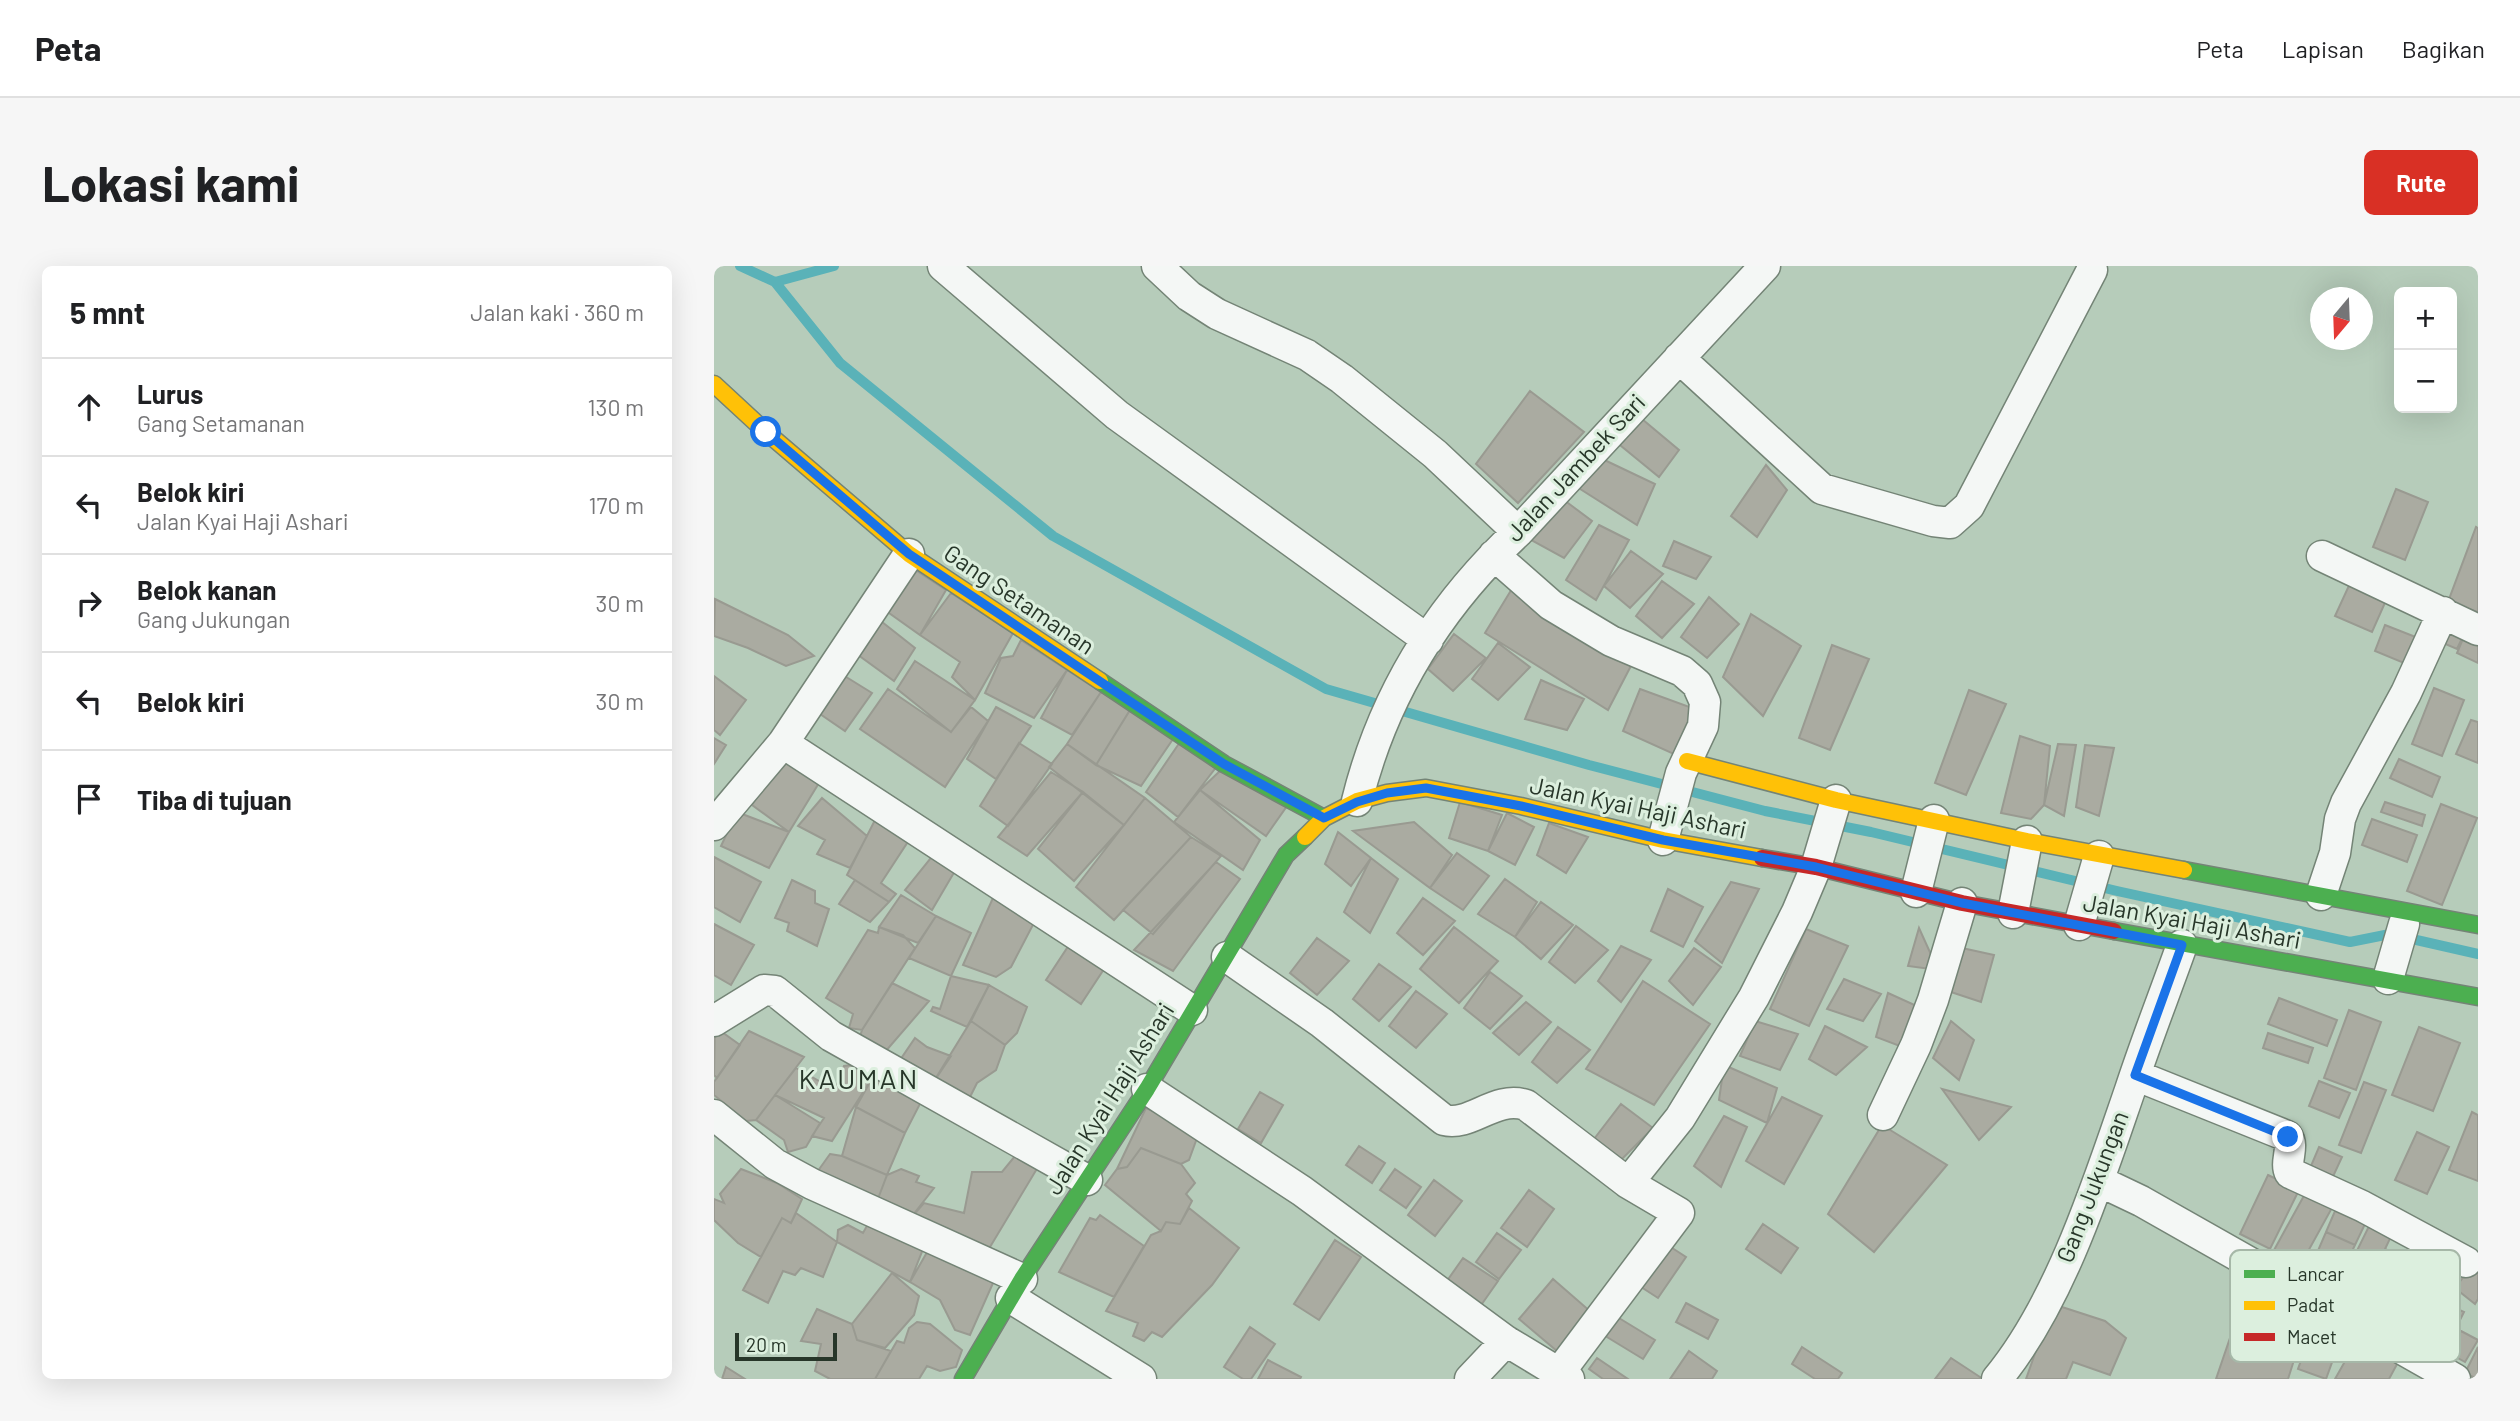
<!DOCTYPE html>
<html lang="id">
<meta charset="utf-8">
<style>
:root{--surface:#fff;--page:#f6f6f6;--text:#202124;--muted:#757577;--line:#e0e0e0;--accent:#d93025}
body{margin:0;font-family:Barlow,sans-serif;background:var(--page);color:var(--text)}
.controls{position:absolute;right:21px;top:21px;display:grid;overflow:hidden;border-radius:10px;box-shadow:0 7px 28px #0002}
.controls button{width:63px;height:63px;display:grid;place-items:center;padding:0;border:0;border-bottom:2px solid var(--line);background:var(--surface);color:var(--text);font:35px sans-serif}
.compass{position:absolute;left:1596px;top:21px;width:63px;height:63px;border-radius:50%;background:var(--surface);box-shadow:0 7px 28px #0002;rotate:199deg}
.scale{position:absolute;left:21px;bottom:18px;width:102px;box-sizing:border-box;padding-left:7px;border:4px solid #273629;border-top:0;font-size:19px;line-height:24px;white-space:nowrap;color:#273629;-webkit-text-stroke:5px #dcefde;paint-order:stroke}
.stop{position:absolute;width:21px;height:21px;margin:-16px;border:5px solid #1a73e8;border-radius:50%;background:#fff}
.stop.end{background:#1a73e8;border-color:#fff;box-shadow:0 2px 7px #0008}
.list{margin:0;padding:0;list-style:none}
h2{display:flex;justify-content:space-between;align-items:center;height:91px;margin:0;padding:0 28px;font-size:30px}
h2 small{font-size:23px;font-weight:400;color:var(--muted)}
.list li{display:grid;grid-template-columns:46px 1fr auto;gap:21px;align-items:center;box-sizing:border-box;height:98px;padding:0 28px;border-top:2px solid var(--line)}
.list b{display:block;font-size:26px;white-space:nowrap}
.list p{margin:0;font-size:23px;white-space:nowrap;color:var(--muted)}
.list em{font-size:23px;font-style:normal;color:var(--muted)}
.icon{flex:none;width:38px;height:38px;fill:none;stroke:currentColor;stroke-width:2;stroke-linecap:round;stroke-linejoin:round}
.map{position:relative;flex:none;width:1764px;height:1113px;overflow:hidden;border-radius:10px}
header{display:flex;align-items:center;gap:42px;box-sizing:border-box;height:98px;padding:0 35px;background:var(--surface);border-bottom:2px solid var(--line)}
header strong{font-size:33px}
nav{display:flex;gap:38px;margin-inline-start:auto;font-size:24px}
.intro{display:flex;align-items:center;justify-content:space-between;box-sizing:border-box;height:168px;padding:0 42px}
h1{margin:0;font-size:49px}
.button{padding:18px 32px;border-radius:10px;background:var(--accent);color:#fff;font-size:24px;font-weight:700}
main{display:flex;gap:42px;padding:0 42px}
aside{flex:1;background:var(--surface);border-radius:10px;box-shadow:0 7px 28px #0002}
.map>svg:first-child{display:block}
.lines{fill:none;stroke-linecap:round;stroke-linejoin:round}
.stream{stroke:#5ab2b8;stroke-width:10}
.building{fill:#aaaba1;stroke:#999a91;stroke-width:2}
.street-casing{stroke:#748476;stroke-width:33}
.fast-casing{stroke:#748476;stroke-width:19}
.slow-casing{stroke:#748476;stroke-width:19}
.jam-casing{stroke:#748476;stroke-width:19}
.street{stroke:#f4f7f5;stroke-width:30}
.fast{stroke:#4caf50;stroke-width:16}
.slow{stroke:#ffc107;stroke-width:16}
.jam{stroke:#c62828;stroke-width:16}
.route{stroke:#1a73e8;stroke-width:9}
.labels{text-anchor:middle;stroke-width:6;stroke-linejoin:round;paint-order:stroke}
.street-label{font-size:24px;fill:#273629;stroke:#dcefde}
.quarter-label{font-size:28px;letter-spacing:2px;fill:#273629;stroke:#dcefde}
.key{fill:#dcefde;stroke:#a6b8a8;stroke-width:2}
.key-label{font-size:19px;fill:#273629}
</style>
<header>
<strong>Peta</strong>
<nav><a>Peta</a><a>Lapisan</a><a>Bagikan</a></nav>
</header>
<div class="intro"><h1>Lokasi kami</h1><a class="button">Rute</a></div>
<main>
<aside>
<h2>5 mnt<small>Jalan kaki · 360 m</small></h2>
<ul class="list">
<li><svg class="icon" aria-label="ahead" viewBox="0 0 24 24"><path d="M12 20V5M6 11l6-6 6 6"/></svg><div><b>Lurus</b><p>Gang Setamanan</p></div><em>130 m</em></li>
<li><svg class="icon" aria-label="left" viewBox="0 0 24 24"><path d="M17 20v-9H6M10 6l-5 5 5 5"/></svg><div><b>Belok kiri</b><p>Jalan Kyai Haji Ashari</p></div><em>170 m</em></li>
<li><svg class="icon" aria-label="right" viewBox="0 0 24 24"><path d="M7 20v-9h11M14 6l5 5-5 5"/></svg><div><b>Belok kanan</b><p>Gang Jukungan</p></div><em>30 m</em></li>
<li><svg class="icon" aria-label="left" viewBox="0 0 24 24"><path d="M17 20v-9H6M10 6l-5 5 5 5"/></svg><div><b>Belok kiri</b></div><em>30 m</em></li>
<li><svg class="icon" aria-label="arrive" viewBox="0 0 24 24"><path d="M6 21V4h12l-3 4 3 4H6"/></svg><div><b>Tiba di tujuan</b></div></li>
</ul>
</aside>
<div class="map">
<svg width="1764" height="1113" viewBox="0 0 1764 1113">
<rect width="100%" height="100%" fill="#b6ccba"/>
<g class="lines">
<path class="stream" d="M 26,0 L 61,16 L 126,97 L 339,270 L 612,423 L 875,499 L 1051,545 L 1157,566 L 1403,625 L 1636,676 L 1676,668 L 1764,688
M 61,16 L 120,0"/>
</g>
<path class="building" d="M 816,125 L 870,166 L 804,237 L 762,198 Z
M 928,153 L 965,184 L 945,211 L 901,175 Z
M 882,190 L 941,218 L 923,259 L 863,221 Z
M 1052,199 L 1073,224 L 1043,271 L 1017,250 Z
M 1682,223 L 1714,236 L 1691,294 L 1659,281 Z
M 846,231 L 878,255 L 850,292 L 817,274 Z
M 885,259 L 915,274 L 882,334 L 852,314 Z
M 1762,261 L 1764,262 L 1764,346 L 1734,336 Z
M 960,275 L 997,291 L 982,313 L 949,300 Z
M 917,285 L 949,308 L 916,342 L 890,320 Z
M 197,301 L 232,324 L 206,369 L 168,342 Z
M 1638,313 L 1674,330 L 1658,366 L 1621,350 Z
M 948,315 L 980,338 L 948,372 L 922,350 Z
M 799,321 L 920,394 L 894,444 L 771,367 Z
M 237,327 L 299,367 L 261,434 L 238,411 L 246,396 L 206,369 Z
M 995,331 L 1025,358 L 993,392 L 967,371 Z
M 1,333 L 74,369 L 100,390 L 72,400 L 34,382 L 0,370 Z
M 1037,348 L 1087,380 L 1049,450 L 1009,411 Z
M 163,352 L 201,382 L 180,415 L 140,386 Z
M 1730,356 L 1751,366 L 1743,383 L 1722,374 Z
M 1671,359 L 1712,375 L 1702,402 L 1661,385 Z
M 1753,363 L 1764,368 L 1764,397 L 1743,387 Z
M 740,368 L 772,392 L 739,425 L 714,403 Z
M 307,374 L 353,404 L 320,452 L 271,427 L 287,392 L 299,390 Z
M 784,377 L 816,401 L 784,434 L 758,413 Z
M 1118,379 L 1155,393 L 1116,484 L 1085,472 Z
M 201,395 L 261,434 L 237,466 L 183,423 Z
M 353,404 L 387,426 L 358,469 L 327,452 Z
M 129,409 L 158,427 L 131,465 L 106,448 Z
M 0,410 L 32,434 L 6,469 L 0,464 Z
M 827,414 L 870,433 L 853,464 L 811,453 Z
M 1720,422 L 1750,434 L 1728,490 L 1698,478 Z
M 174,423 L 237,466 L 257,441 L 274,455 L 231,521 L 146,463 Z
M 926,423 L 981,443 L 962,489 L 909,465 Z
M 1255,424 L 1292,438 L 1252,529 L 1221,517 Z
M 387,426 L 416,444 L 382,499 L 353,478 Z
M 282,441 L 317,460 L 282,513 L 253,493 Z
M 416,444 L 459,473 L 427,520 L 382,499 Z
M 1757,454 L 1764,456 L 1764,497 L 1742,488 Z
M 1306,470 L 1336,480 L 1330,539 L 1317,553 L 1287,547 Z
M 0,472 L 12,479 L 0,498 Z
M 466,476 L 503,500 L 464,551 L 432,526 Z
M 305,477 L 338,498 L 294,560 L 266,540 Z
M 353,478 L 431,532 L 410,559 L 335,501 Z
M 1344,478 L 1362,479 L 1350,550 L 1330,539 Z
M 1371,479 L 1400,482 L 1385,550 L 1362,541 Z
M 71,485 L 108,512 L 75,566 L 38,539 Z
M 1685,493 L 1726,511 L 1718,531 L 1676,512 Z
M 508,503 L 573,540 L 552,570 L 486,524 Z
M 337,506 L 369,526 L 313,590 L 284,571 Z
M 486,524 L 546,574 L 529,604 L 460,556 Z
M 369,526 L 410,559 L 360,615 L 324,583 Z
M 108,532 L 153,570 L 136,602 L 103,588 L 111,574 L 84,560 Z
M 431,532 L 477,571 L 400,654 L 362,621 Z
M 746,536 L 788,549 L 774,585 L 735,572 Z
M 1671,536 L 1711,549 L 1708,560 L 1667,546 Z
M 1727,538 L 1763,552 L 1728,639 L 1693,625 Z
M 23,546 L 75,566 L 55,602 L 7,580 Z
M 793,547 L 820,561 L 801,599 L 774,585 Z
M 162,552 L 197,571 L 167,617 L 182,628 L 175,636 L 133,609 Z
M 1658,553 L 1703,569 L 1693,596 L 1648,579 Z
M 700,556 L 738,589 L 716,622 L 639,565 Z
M 835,557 L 874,571 L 852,607 L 823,589 Z
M 624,566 L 657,592 L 637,620 L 611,598 Z
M 477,571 L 507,590 L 439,668 L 409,644 Z
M 224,583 L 245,598 L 218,644 L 191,624 Z
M 743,587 L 775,610 L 749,644 L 716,622 Z
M 0,591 L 47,616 L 26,656 L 0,641 Z
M 657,592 L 684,613 L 656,667 L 630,646 Z
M 502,596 L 526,613 L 459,705 L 420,684 Z
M 791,613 L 823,636 L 801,671 L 764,648 Z
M 78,614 L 101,625 L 101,637 L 115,643 L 103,680 L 73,665 L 75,657 L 61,652 Z
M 141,614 L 175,636 L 156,656 L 125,638 Z
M 1017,616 L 1045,623 L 1008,697 L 981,675 Z
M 283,623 L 323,651 L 297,701 L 282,711 L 249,699 Z
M 954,623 L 989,641 L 969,681 L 937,665 Z
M 187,629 L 222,650 L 204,677 L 165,661 Z
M 709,632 L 741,655 L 709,689 L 683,667 Z
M 827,636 L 859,659 L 827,693 L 801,671 Z
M 222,650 L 257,667 L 237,710 L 195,692 Z
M 0,658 L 40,679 L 17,719 L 0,709 Z
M 862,660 L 894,684 L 861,717 L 835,696 Z
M 165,661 L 189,669 L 201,682 L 148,764 L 135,762 L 139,748 L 112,732 L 154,664 L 164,667 Z
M 740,661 L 784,695 L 745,737 L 706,703 Z
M 1205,662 L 1224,704 L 1194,700 Z
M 1092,663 L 1134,680 L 1095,760 L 1056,743 Z
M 603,672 L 635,695 L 603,729 L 576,707 Z
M 359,673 L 394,697 L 367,738 L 332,714 Z
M 907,680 L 937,694 L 907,736 L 884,715 Z
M 980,682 L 1007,701 L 979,739 L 955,715 Z
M 1248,682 L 1280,689 L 1267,736 L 1237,726 Z
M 665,698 L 697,721 L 665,755 L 639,733 Z
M 776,706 L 808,730 L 776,763 L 750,742 Z
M 237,710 L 275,719 L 253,761 L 217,745 L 219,741 L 226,743 Z
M 1130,713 L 1167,728 L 1149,755 L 1113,743 Z
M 929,715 L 996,758 L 940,839 L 872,803 Z
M 178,717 L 215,735 L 171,786 L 145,774 L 148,764 Z
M 275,719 L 313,741 L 303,767 L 291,779 L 257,755 Z
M 702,725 L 733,748 L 702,782 L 675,760 Z
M 1174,727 L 1205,741 L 1191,782 L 1162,771 Z
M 1565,732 L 1623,754 L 1613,780 L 1554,758 Z
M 812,736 L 837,756 L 805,789 L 779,767 Z
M 1635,744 L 1667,756 L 1642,824 L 1610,812 Z
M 257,755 L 291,779 L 282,804 L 263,817 L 251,841 L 217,820 Z
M 1041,755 L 1084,768 L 1066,804 L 1026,790 Z
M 1237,755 L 1260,774 L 1245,814 L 1219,792 Z
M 1111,760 L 1153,781 L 1122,809 L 1095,793 Z
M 1,761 L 26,779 L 3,812 L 0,809 Z
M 844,761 L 876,784 L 843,817 L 818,796 Z
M 1705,761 L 1746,777 L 1719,845 L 1678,829 Z
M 35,765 L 90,791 L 42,854 L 32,855 L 0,829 L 0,816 Z
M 1554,767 L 1599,782 L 1594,797 L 1549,782 Z
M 201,772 L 213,781 L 237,790 L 217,820 L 182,800 Z
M 145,798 L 160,809 L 118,875 L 98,870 L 110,852 L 61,829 L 82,802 L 121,824 L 130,800 Z
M 1010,799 L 1063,822 L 1053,857 L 1005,834 Z
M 160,809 L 209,832 L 191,867 L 142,841 Z
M 1605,815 L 1636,827 L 1625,852 L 1595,840 Z
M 1650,816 L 1672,824 L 1647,887 L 1625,879 Z
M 1228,823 L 1297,841 L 1265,874 Z
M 546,826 L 569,839 L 547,877 L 524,863 Z
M 61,829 L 106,857 L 92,881 L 74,886 L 70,874 L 42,854 Z
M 1068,831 L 1108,850 L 1070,918 L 1032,895 Z
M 446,837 L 483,872 L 475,894 L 467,898 L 427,882 L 413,901 L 403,903 L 432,842 L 441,846 Z
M 907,838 L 939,862 L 906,895 L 880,873 Z
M 142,841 L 191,867 L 173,909 L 128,890 Z
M 1758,846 L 1764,849 L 1764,915 L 1735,904 Z
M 1010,850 L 1033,861 L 1007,921 L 980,900 Z
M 1168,859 L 1233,899 L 1160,986 L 1114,948 Z
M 1703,866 L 1735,881 L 1713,928 L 1681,914 Z
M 645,880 L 671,897 L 658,917 L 632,899 Z
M 1605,881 L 1628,891 L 1616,917 L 1594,907 Z
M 427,882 L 467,898 L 481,917 L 472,928 L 478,935 L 466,958 L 452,956 L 447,965 L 391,919 L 403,903 L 413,901 Z
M 116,888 L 128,890 L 173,909 L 162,938 L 101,909 Z
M 301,890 L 324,901 L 273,986 L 195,954 L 210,937 L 250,947 L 258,906 L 288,906 Z
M 27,903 L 63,917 L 88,933 L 77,957 L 68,952 L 47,991 L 24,977 L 0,954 L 0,933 L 10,937 L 6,928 Z
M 187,903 L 205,910 L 202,916 L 220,922 L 195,954 L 162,938 L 173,909 Z
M 681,903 L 707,921 L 692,942 L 666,924 Z
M 1554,909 L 1585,924 L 1556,983 L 1526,968 Z
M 720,914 L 748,935 L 721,970 L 694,949 Z
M 815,924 L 840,943 L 813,981 L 787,962 Z
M 1592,926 L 1619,940 L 1581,1009 L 1554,995 Z
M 475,942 L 525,982 L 498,1019 L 448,1071 L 438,1066 L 430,1075 L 419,1070 L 424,1057 L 392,1045 L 437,969 L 447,965 L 452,956 L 466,958 Z
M 1621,945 L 1651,958 L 1641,979 L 1612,966 Z
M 82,947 L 123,976 L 109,1011 L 87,1002 L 81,1009 L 69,1005 L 54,1037 L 29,1024 L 68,952 L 77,957 Z
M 386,949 L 430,980 L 400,1031 L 345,1006 L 376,952 L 382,954 Z
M 1659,952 L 1681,962 L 1671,983 L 1675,985 L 1660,1016 L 1634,1003 Z
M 154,958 L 211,978 L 196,1016 L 123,976 L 124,964 L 134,959 L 149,967 Z
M 1049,958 L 1084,982 L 1067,1007 L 1032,983 Z
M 1612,966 L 1641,979 L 1631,1000 L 1603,987 Z
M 783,967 L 807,984 L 785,1013 L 762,996 Z
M 621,974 L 647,991 L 605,1054 L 580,1038 Z
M 952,978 L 972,991 L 944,1032 L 924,1019 Z
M 216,981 L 283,1008 L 256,1069 L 241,1064 L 226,1034 L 196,1016 Z
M 749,992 L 784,1015 L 763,1045 L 728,1022 Z
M 1764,992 L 1764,1033 L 1761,1038 L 1741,1022 Z
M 178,1007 L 205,1030 L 200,1049 L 171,1082 L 143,1074 L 138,1058 Z
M 839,1013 L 877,1046 L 843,1085 L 805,1053 Z
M 972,1037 L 1004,1054 L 994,1073 L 962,1056 Z
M 1730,1037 L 1750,1046 L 1727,1092 L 1707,1082 Z
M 1348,1041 L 1391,1055 L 1412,1072 L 1396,1109 L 1359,1096 L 1352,1113 L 1312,1113 L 1323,1082 Z
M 103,1043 L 138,1058 L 143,1074 L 177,1085 L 161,1113 L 116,1113 L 101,1105 L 107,1078 L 87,1075 Z
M 900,1049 L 941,1074 L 929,1093 L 888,1068 Z
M 1602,1053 L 1630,1063 L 1612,1113 L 1584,1103 Z
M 203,1056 L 216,1058 L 248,1084 L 242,1101 L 226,1105 L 213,1100 L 205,1113 L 161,1113 L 183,1075 L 190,1077 L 195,1062 Z
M 536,1061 L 561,1078 L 537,1113 L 529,1113 L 510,1101 Z
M 1747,1065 L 1764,1074 L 1751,1096 L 1735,1087 Z
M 1647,1067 L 1688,1089 L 1675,1113 L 1621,1113 Z
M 1517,1069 L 1581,1091 L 1574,1113 L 1502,1113 Z
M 1088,1081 L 1128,1107 L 1124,1113 L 1101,1113 L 1078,1098 Z
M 1764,1081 L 1764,1113 L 1763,1113 L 1751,1107 Z
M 975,1085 L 1003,1105 L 998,1113 L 956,1113 Z
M 883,1092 L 914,1113 L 889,1113 L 875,1103 Z
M 1237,1092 L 1266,1111 L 1265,1113 L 1221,1113 Z
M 554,1094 L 587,1111 L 586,1113 L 544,1113 Z
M 12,1101 L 31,1113 L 8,1113 Z"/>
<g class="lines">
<defs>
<path id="street" d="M 229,0 L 403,149 L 714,374
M 443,0 L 475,30 L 503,48 L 593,89 L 628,113 L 721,188 L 804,266
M 965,92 L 1108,223 L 1219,255 L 1236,257 L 1255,240 L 1378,4
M 780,289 L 837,339 L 897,375 L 968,405 L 983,418 L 991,436 L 989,460 L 967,507 L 949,574
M 1608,290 L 1764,364
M 69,477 L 478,744
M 643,535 C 669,430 725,340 804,266 L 1051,0
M 0,559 L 69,477 L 195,288
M 1202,626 L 1220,554
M 1607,629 L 1621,587 L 1626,553 L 1632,537 L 1692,427 L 1729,346
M 1299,647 L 1313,575
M 1365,659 L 1385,590
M 513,691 L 608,757 L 730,854 C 757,861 781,829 812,839 L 914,917 L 965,947 L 845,1107
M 1674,713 L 1690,658
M 0,755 L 50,724 L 61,725 L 117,770 L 373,914
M 1421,809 L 1573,870 C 1581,881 1570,896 1576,907 L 1648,940 L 1752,996
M 433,823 L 588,925 L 792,1075 L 855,1113
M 0,849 L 61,898 L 98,918 L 308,1013
M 1169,849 L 1202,779 L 1219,734 L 1248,637
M 1385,915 L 1427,935 L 1741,1113
M 914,917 L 966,852 L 1040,731 L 1083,646 L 1102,601 L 1122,534
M 297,1032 L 427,1113
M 756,1113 L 792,1075
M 1283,1113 C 1346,1037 1384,917 1416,824 C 1432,775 1451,727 1468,679"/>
<path id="fast" d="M 386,415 L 510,498 L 610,552
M 1470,604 L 1764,659
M 1400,665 L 1764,731
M 249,1113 L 308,1013 L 433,823 L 572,589 L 591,571"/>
<path id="slow" d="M 0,118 L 52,166 L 195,288 L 386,415
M 973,495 L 1122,534 L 1313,575 L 1470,604
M 591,571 L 610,552 L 643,535 L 673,527 L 712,522 L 807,540 L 949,574 L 1048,592"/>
<path id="jam" d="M 1048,592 L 1102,601 L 1248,637 L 1400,665"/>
</defs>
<use href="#street" class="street-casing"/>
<use href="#fast" class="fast-casing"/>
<use href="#slow" class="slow-casing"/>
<use href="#jam" class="jam-casing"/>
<use href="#street" class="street"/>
<use href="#fast" class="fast"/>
<use href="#slow" class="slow"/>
<use href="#jam" class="jam"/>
</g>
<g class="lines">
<path class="route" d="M 52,166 L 195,288 L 510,498 L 610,552 L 643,536 L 673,527 L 712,522 L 807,540 L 949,574 L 1102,601 L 1248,637 L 1468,679 L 1421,809 L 1574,871"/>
</g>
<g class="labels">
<g class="street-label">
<text transform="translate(862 202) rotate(-47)" y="8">Jalan Jambek Sari</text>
<text transform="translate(305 334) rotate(34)" y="8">Gang Setamanan</text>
<text transform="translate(924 542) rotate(12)" y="8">Jalan Kyai Haji Ashari</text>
<text transform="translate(1478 656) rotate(10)" y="8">Jalan Kyai Haji Ashari</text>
<text transform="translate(396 833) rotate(-58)" y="8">Jalan Kyai Haji Ashari</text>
<text transform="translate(1379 921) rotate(-69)" y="8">Gang Jukungan</text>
</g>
<g class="quarter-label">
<text x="145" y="823">KAUMAN</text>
</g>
</g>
<rect x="1516" y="984" width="230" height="112" rx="10" class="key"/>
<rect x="1530" y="1004" width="31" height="8" fill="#4caf50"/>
<rect x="1530" y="1035" width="31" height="9" fill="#ffc107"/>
<rect x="1530" y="1067" width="31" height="8" fill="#c62828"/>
<g class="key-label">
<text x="1573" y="1015">Lancar</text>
<text x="1573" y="1046">Padat</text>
<text x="1573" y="1078">Macet</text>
</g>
</svg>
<div class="controls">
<button>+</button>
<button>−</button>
</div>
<svg class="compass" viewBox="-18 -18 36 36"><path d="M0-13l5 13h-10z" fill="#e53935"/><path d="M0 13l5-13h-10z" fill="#757577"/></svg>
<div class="scale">20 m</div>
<div class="stop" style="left:52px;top:166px"></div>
<div class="stop end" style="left:1574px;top:871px"></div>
</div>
</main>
